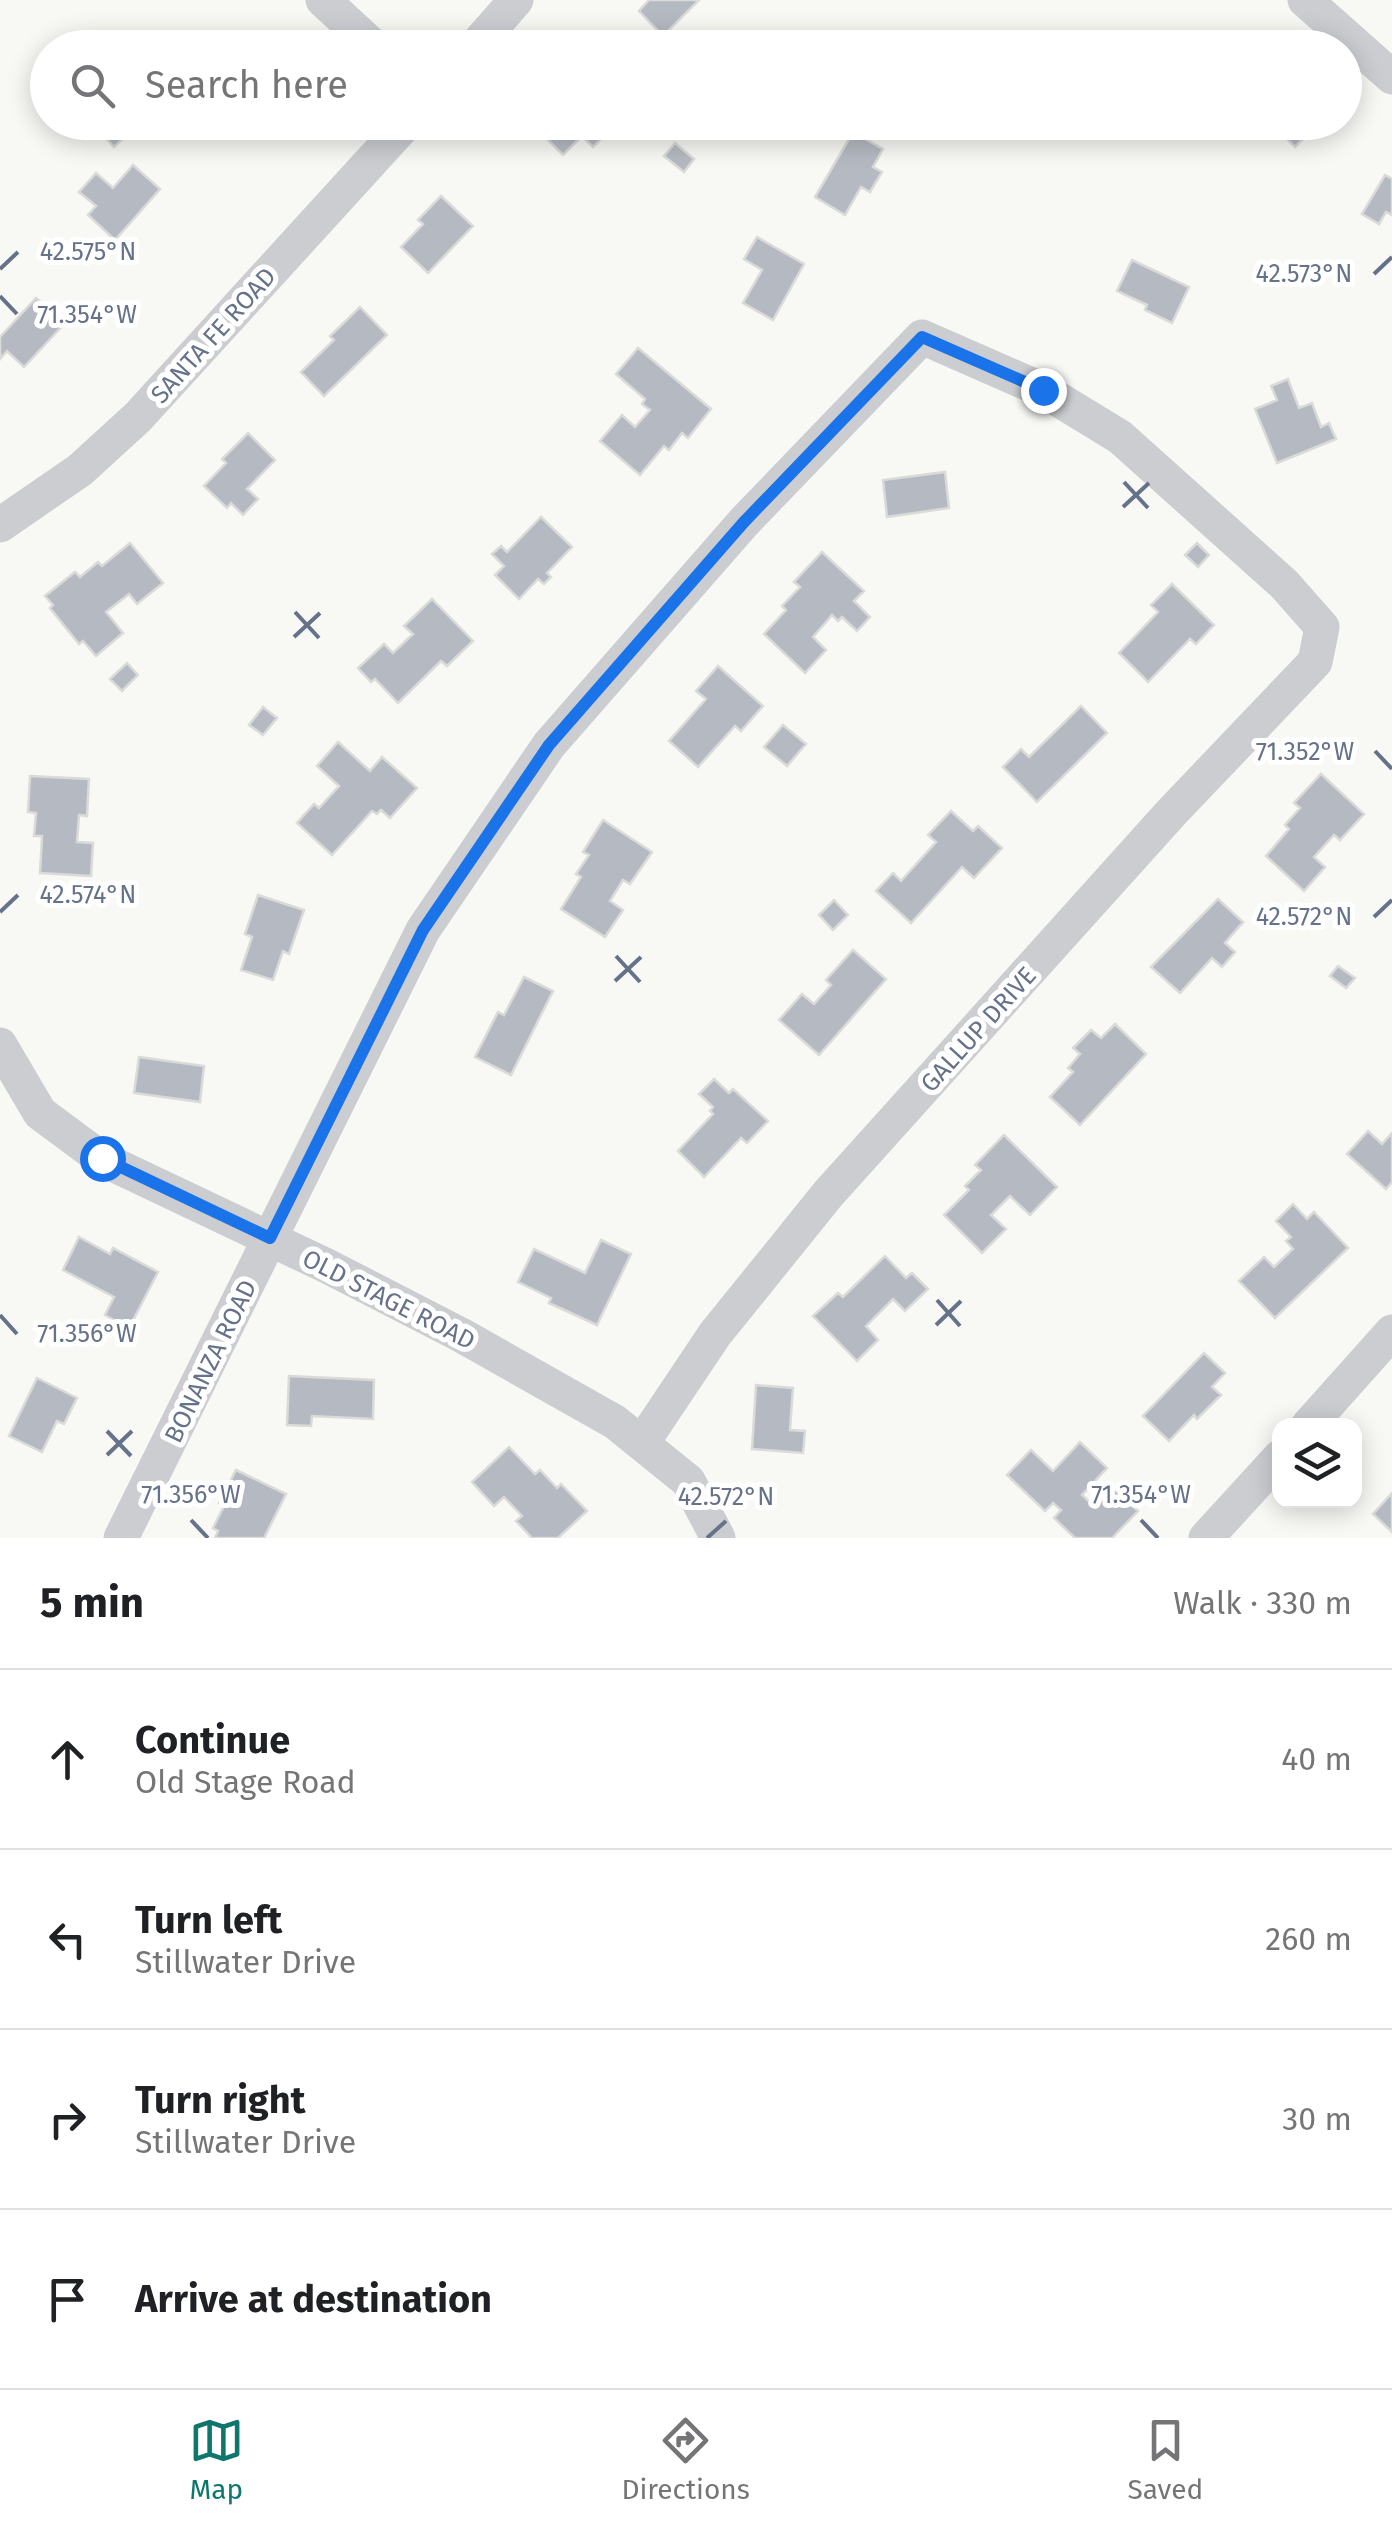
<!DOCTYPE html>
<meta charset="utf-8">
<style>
:root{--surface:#fff;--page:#f6f6f6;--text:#202124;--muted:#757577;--line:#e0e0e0;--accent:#0f766e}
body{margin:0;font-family:"Fira Sans",sans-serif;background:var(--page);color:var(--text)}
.controls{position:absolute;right:30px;bottom:30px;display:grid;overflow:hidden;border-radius:20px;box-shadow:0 5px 25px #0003}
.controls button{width:90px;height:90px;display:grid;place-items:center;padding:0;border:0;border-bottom:2px solid var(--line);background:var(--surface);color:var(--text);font:50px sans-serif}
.stop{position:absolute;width:30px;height:30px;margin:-22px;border:8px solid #1a73e8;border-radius:50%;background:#fff}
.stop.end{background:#1a73e8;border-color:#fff;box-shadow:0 2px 10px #0008}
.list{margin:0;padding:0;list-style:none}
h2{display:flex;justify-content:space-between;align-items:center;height:130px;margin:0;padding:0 40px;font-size:42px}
h2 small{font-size:32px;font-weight:400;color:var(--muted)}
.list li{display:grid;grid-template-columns:65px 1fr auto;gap:30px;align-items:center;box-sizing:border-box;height:180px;padding:0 40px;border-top:2px solid var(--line)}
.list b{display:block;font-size:38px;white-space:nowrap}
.list p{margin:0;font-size:32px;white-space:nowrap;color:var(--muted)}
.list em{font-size:32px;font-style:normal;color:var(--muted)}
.icon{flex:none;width:55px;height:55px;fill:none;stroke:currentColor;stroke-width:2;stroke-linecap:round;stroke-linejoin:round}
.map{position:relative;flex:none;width:1392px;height:1538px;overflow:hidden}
.search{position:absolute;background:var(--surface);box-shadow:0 5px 25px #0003;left:30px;right:30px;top:30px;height:110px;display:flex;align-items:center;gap:25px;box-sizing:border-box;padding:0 35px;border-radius:55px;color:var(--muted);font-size:38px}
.sheet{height:850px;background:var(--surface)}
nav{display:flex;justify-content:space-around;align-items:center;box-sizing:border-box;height:140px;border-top:2px solid var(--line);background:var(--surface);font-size:28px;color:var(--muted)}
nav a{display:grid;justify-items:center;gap:5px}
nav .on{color:var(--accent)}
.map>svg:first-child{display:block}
.building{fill:#b5bac2;stroke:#dadad8;stroke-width:2.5}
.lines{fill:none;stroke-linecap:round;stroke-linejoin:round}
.street{stroke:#cbcdd1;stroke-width:35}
.route{stroke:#1a73e8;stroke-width:12}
.ticks{fill:none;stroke:#657289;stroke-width:4}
.labels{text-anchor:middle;stroke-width:10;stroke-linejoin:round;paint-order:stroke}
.street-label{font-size:25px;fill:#657289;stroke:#fff}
.ticks-label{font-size:25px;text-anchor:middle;fill:#657289;stroke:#fff;stroke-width:10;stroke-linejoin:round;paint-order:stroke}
</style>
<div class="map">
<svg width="1392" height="1538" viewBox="0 0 1392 1538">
<rect width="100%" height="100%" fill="#f8f9f5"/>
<path class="building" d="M 649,0 L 699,0 L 663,36 L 639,11 Z
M 91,122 L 140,122 L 114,147 Z
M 540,122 L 618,122 L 593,147 L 582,136 L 563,155 L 535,127 Z
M 1270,122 L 1316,122 L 1318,124 L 1295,147 Z
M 853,132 L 883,149 L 873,167 L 882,172 L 870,192 L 861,187 L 845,215 L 815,197 Z
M 675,143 L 694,159 L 684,172 L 664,156 Z
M 133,165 L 160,189 L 115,240 L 88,215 L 96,206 L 79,192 L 96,173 L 113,188 Z
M 1385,175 L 1392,179 L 1392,215 L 1386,212 L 1379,224 L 1362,214 Z
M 441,196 L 473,226 L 428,273 L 401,247 L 423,224 L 418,220 Z
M 757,237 L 804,264 L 773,320 L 743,303 L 762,270 L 744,259 Z
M 1132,260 L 1189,287 L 1172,323 L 1145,310 L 1147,305 L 1117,291 Z
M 36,298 L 64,324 L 24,367 L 7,351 L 0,359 L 0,337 Z
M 360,307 L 387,335 L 324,396 L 301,372 L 334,340 L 330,336 Z
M 638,348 L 711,409 L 688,438 L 682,433 L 669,450 L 664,446 L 640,475 L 600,441 L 622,415 L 635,427 L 650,410 L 642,404 L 645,399 L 616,374 Z
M 1288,379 L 1299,408 L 1312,403 L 1321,427 L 1329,423 L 1336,439 L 1277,463 L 1255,409 L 1277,400 L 1271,386 Z
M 248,433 L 275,460 L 247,489 L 258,499 L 243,515 L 231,503 L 227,508 L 204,486 L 226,463 L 222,459 Z
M 945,472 L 949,508 L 887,517 L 883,480 Z
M 541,517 L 572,547 L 547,573 L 551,577 L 544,584 L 538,579 L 519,599 L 495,575 L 504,566 L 492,554 L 501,546 L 507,552 Z
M 130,543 L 163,583 L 137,604 L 129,594 L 106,612 L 123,633 L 96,656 L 83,641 L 79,644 L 50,608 L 53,605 L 45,596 L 75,572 L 80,577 L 98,562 L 102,566 Z
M 1197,543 L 1209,555 L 1198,567 L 1185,555 Z
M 822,552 L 864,591 L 854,601 L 870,617 L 857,631 L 842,617 L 838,621 L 832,615 L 813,637 L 826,650 L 805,673 L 764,634 L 786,610 L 782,606 L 800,587 L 794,582 Z
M 1172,584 L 1214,625 L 1196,644 L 1190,639 L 1148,682 L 1119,653 L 1158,612 L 1151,605 Z
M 432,599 L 473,641 L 447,666 L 441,661 L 398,703 L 375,679 L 371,682 L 358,668 L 384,644 L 393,653 L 413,634 L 404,626 Z
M 127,663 L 138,675 L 122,691 L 110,679 Z
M 718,666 L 763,706 L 741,731 L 735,726 L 698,767 L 669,741 L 706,699 L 696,691 Z
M 1081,706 L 1107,733 L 1037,802 L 1003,767 L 1021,749 L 1029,757 Z
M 263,707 L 277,718 L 263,735 L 249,725 Z
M 783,725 L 806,744 L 787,766 L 764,747 Z
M 338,742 L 370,771 L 382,757 L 417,788 L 390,818 L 381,810 L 377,814 L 372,811 L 332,855 L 297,823 L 314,804 L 319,808 L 339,786 L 317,766 Z
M 1321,774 L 1364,814 L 1340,840 L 1334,835 L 1314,857 L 1325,867 L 1304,891 L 1266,856 L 1289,829 L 1285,825 L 1300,808 L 1294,803 Z
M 30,776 L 89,779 L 87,816 L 79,815 L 77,842 L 93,843 L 91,876 L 40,873 L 42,836 L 34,836 L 36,813 L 28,812 Z
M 951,811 L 973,831 L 978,826 L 1002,848 L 974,878 L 962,867 L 911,923 L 876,891 L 893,873 L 901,881 L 936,842 L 928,835 Z
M 603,820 L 652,852 L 630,884 L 623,880 L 610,901 L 623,910 L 605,937 L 561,909 L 581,877 L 576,874 L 589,855 L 583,852 Z
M 258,895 L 304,910 L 289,954 L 283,951 L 273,980 L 241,970 L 252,937 L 245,934 Z
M 1218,899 L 1243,922 L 1225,943 L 1235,952 L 1222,967 L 1212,958 L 1180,993 L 1151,967 Z
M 834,900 L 848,915 L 833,930 L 819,915 Z
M 853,950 L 886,979 L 819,1055 L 779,1020 L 802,994 L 814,1004 L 831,985 L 826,980 Z
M 1338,966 L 1355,978 L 1346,988 L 1330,976 Z
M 524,977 L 553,991 L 511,1075 L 475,1057 L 498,1012 L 504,1015 Z
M 1115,1024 L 1146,1054 L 1080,1125 L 1050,1097 L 1073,1072 L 1068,1068 L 1080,1054 L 1073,1048 L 1091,1030 L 1101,1038 Z
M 139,1057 L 204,1066 L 200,1102 L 134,1093 Z
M 714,1079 L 729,1093 L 733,1089 L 768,1121 L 747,1143 L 741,1138 L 704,1177 L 678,1151 L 713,1114 L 710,1111 L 713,1107 L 699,1094 Z
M 1368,1131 L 1382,1144 L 1392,1133 L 1392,1182 L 1386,1189 L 1347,1154 Z
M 1004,1135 L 1057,1187 L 1030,1215 L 1010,1196 L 991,1215 L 1006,1229 L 982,1253 L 944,1215 L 969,1190 L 965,1186 L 981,1170 L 975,1165 Z
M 1293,1204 L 1307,1219 L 1314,1212 L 1348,1248 L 1275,1318 L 1239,1281 L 1264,1257 L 1274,1267 L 1293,1249 L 1286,1241 L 1291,1237 L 1276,1221 Z
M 79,1237 L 110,1254 L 113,1248 L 158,1272 L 129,1328 L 105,1315 L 114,1297 L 63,1270 Z
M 601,1240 L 631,1254 L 597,1325 L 549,1303 L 551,1298 L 518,1282 L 534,1249 L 585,1273 Z
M 885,1256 L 906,1278 L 912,1273 L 928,1289 L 905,1311 L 893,1299 L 866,1326 L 878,1340 L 857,1361 L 813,1316 L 838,1293 L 843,1297 Z
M 1204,1353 L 1225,1373 L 1212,1387 L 1221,1395 L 1197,1419 L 1194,1415 L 1169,1441 L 1143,1416 Z
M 289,1376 L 374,1380 L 373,1419 L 312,1416 L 311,1426 L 287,1425 Z
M 37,1378 L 77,1398 L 64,1424 L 57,1421 L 42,1452 L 9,1436 Z
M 756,1385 L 793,1388 L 790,1430 L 805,1431 L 803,1453 L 752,1449 Z
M 1080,1442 L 1107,1468 L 1082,1495 L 1095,1507 L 1113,1488 L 1138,1511 L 1112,1538 L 1075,1538 L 1054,1518 L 1061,1510 L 1053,1503 L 1045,1511 L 1007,1475 L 1031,1450 L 1053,1471 Z
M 509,1447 L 535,1474 L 540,1470 L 557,1488 L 561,1484 L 587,1511 L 558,1538 L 532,1538 L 516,1521 L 522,1516 L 504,1497 L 494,1506 L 472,1482 Z
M 236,1470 L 286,1494 L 264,1538 L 215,1538 L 218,1531 L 213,1528 L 224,1506 L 219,1503 Z
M 1392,1493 L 1392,1532 L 1373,1514 Z"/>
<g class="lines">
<path class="street" d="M 323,0 L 375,48
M 1305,0 L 1392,77
M 474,48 L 516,0
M 0,525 L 80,470 L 138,417 L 407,122
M 0,1045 L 40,1113 L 102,1159 L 327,1266 L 461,1335 L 615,1422 L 688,1481 L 718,1538
M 1308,1426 L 1392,1332
M 121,1538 L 423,930 L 549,745 L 744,522 L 922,337 L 1043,390 L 1120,437 L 1284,584 L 1322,627 L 1315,662 L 1171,813 L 828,1194 L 715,1334 L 642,1443
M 1206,1538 L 1280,1457"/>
</g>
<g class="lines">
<path class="route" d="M 102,1158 L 270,1238 L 423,930 L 549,745 L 744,522 L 922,337 L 1043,390"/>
</g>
<path class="ticks" d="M 0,269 L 18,252M 1374,274 L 1392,257M 0,296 L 17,314M 1124,482 L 1148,508M 1123,507 L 1149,483M 295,612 L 319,638M 294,637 L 320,613M 1375,751 L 1392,769M 0,912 L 18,895M 1374,917 L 1392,900M 616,956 L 640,982M 615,981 L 641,957M 937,1300 L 960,1326M 0,1315 L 17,1334M 936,1325 L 961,1301M 107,1431 L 131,1456M 107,1455 L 132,1431M 191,1520 L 208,1538M 1141,1520 L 1158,1538M 707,1538 L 726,1521"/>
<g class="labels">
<g class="street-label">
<text transform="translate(213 335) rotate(-48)" y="9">SANTA FE ROAD</text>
<text transform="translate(978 1029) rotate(-48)" y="9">GALLUP DRIVE</text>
<text transform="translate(389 1299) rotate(27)" y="9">OLD STAGE ROAD</text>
<text transform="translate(210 1361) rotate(-64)" y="9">BONANZA ROAD</text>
</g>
</g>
<g class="ticks-label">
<text x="88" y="260">42.575°N</text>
<text x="1304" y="282">42.573°N</text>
<text x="87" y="323">71.354°W</text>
<text x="1305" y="760">71.352°W</text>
<text x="88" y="903">42.574°N</text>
<text x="1304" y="925">42.572°N</text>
<text x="87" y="1342">71.356°W</text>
<text x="191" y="1503">71.356°W</text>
<text x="1141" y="1503">71.354°W</text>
<text x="726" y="1505">42.572°N</text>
</g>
</svg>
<div class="controls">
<button><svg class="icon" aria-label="layers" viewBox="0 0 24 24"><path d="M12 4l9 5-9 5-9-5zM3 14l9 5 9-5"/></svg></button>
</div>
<div class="stop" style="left:102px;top:1158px"></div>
<div class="stop end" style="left:1043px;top:390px"></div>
<div class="search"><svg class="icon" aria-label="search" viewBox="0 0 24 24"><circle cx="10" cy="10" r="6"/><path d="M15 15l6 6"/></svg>Search here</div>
</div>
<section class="sheet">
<h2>5 min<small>Walk · 330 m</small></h2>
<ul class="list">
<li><svg class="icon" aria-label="ahead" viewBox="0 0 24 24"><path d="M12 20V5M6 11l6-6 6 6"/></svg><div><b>Continue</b><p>Old Stage Road</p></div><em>40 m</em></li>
<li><svg class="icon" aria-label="left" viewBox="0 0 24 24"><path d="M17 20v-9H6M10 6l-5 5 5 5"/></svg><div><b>Turn left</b><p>Stillwater Drive</p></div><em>260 m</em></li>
<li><svg class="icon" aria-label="right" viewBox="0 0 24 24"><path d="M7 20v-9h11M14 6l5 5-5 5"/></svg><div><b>Turn right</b><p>Stillwater Drive</p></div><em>30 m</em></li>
<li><svg class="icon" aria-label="arrive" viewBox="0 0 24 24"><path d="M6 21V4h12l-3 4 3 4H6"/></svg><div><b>Arrive at destination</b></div></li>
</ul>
</section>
<nav>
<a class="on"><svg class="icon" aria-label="map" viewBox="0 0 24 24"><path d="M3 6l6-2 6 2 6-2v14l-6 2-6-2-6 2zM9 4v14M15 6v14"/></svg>Map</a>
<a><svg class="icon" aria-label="directions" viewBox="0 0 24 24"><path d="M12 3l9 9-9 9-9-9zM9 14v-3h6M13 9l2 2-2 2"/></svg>Directions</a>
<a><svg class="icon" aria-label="saved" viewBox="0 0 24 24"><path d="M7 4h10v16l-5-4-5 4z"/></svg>Saved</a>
</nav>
